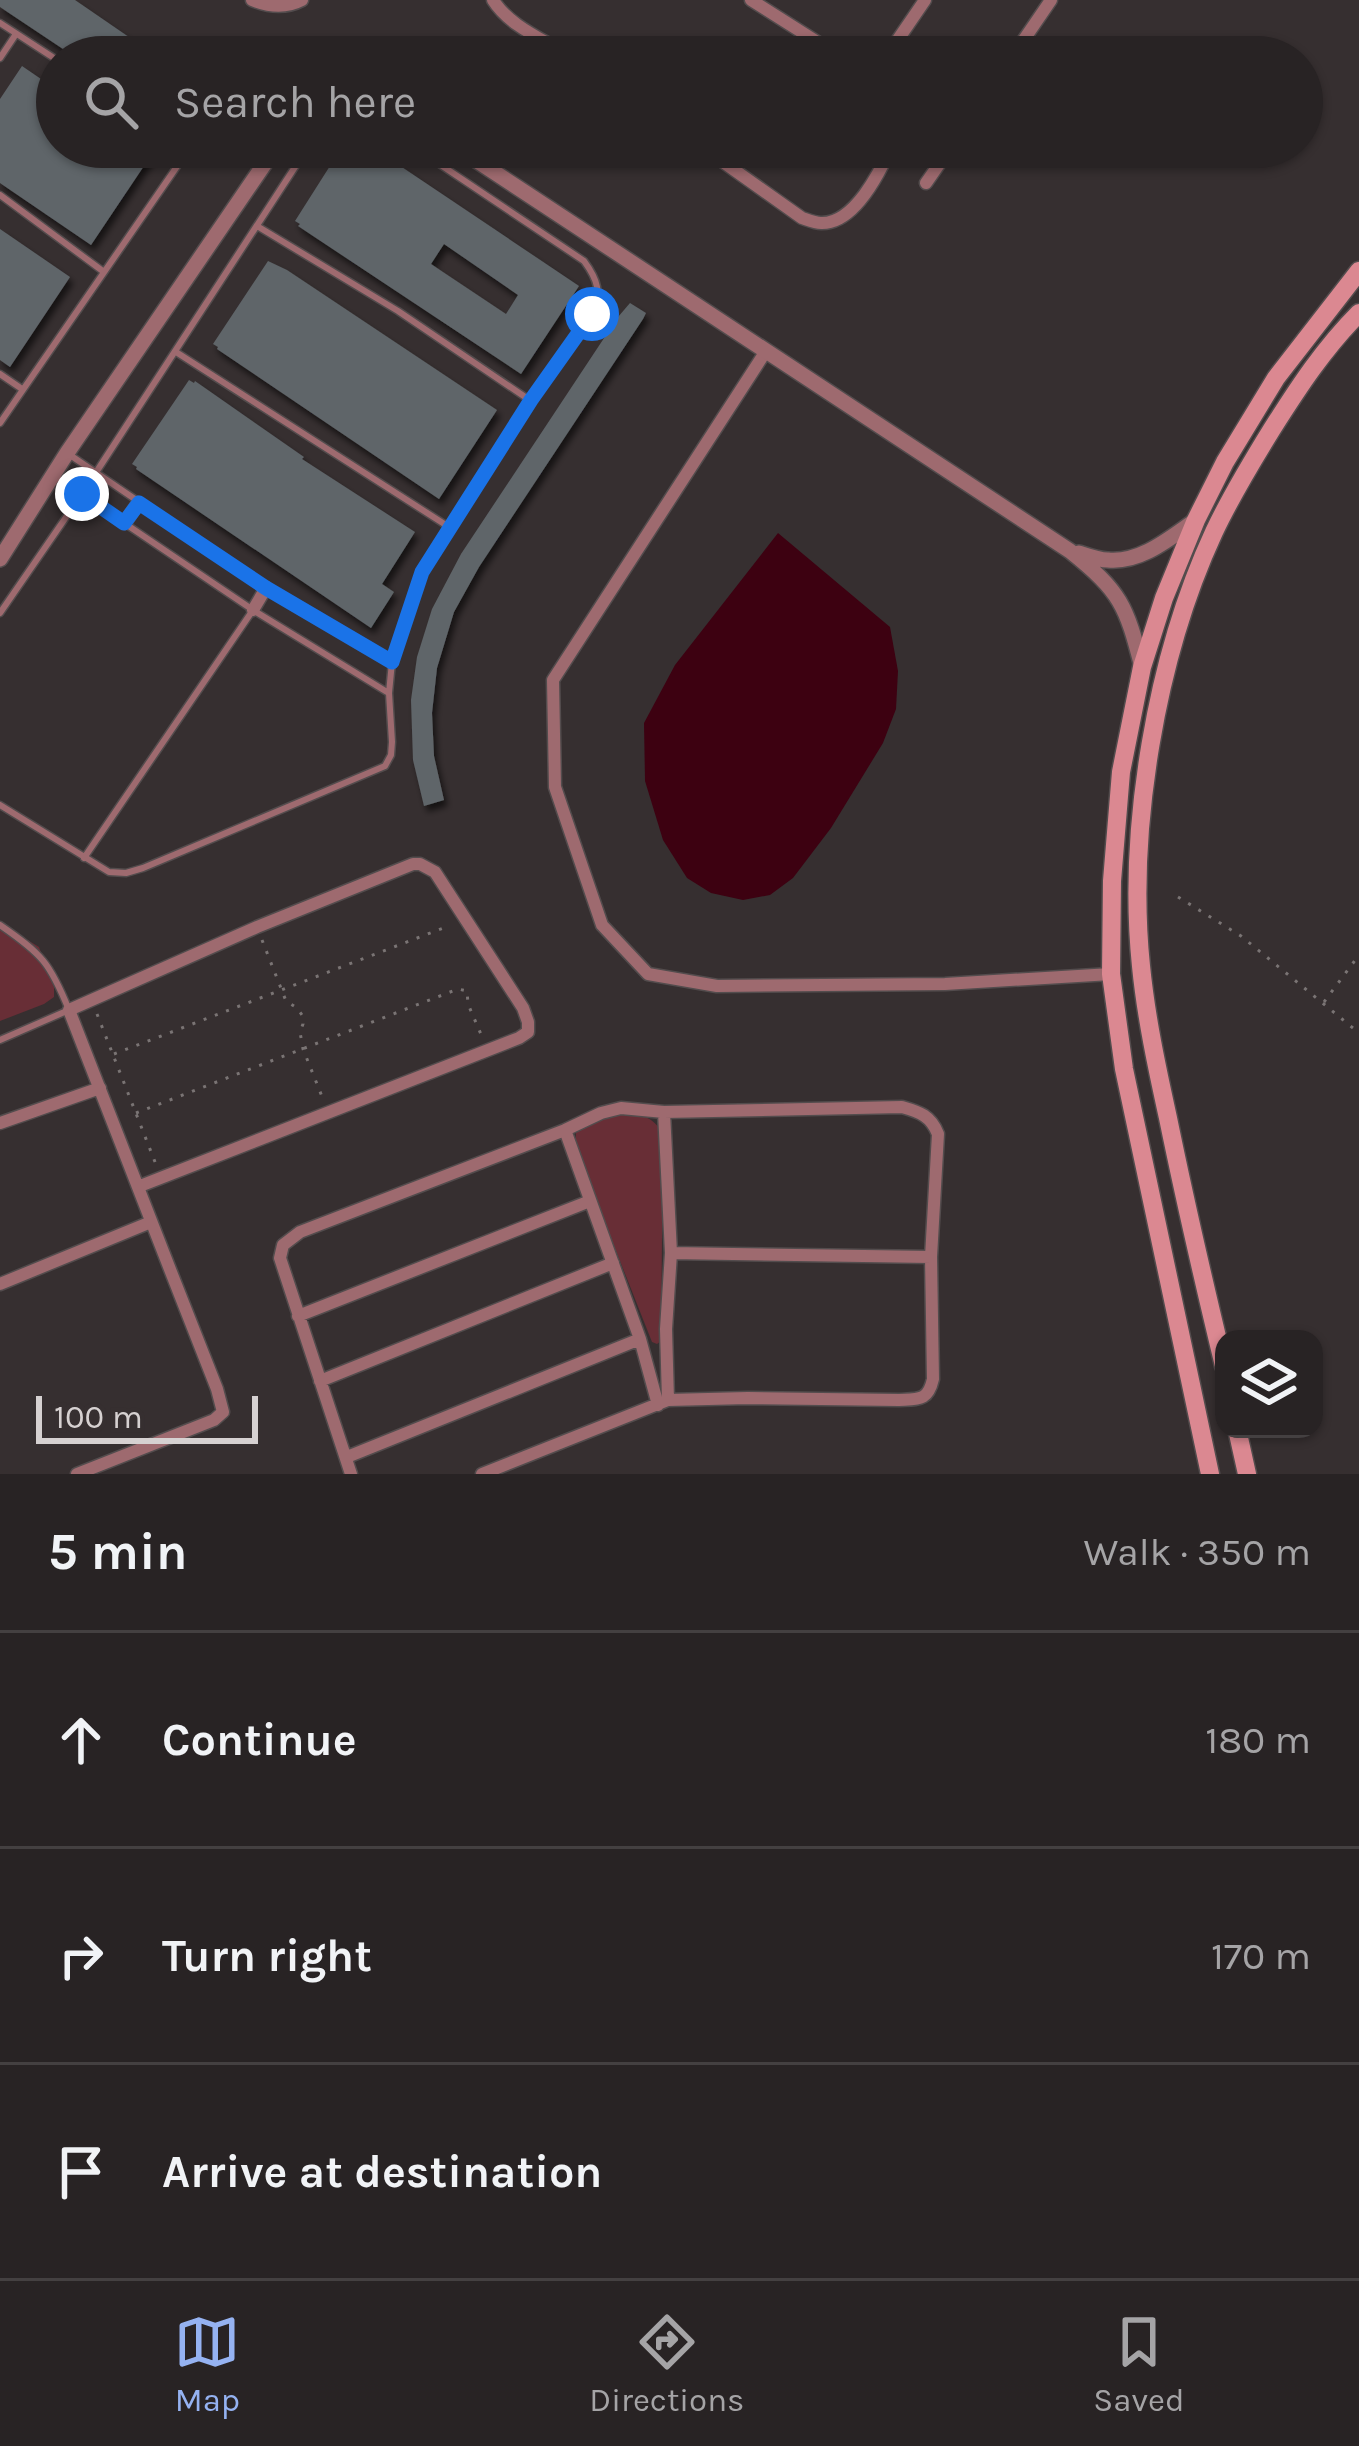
<!DOCTYPE html>
<meta charset="utf-8">
<style>
:root{--surface:#282324;--page:#302b2c;--text:#f1f3f6;--muted:#a5a4a6;--line:#444041;--accent:#95b2f1}
body{margin:0;font-family:Karla,sans-serif;background:var(--page);color:var(--text)}
.controls{position:absolute;right:36px;bottom:36px;display:grid;overflow:hidden;border-radius:24px;box-shadow:0 3px 9px #0004}
.controls button{width:108px;height:108px;display:grid;place-items:center;padding:0;border:0;border-bottom:3px solid var(--line);background:var(--surface);color:var(--text);font:60px sans-serif}
.scale{position:absolute;left:36px;bottom:30px;width:222px;box-sizing:border-box;padding-left:12px;border:6px solid #d6d1d1;border-top:0;font-size:33px;line-height:42px;white-space:nowrap;color:#d6d1d1;-webkit-text-stroke:9px #362f30;paint-order:stroke}
.stop{position:absolute;width:36px;height:36px;margin:-27px;border:9px solid #1a73e8;border-radius:50%;background:#fff}
.stop.end{background:#1a73e8;border-color:#fff;box-shadow:0 3px 12px #0008}
.list{margin:0;padding:0;list-style:none}
h2{display:flex;justify-content:space-between;align-items:center;height:156px;margin:0;padding:0 48px;font-size:51px}
h2 small{font-size:39px;font-weight:400;color:var(--muted)}
.list li{display:grid;grid-template-columns:78px 1fr auto;gap:36px;align-items:center;box-sizing:border-box;height:216px;padding:0 48px;border-top:3px solid var(--line)}
.list b{display:block;font-size:45px;white-space:nowrap}
.list em{font-size:39px;font-style:normal;color:var(--muted)}
.icon{flex:none;width:66px;height:66px;fill:none;stroke:currentColor;stroke-width:2;stroke-linecap:round;stroke-linejoin:round}
.map{position:relative;flex:none;width:1359px;height:1474px;overflow:hidden}
.search{position:absolute;background:var(--surface);box-shadow:0 3px 9px #0004;left:36px;right:36px;top:36px;height:132px;display:flex;align-items:center;gap:30px;box-sizing:border-box;padding:0 42px;border-radius:66px;color:var(--muted);font-size:45px}
.sheet{height:804px;background:var(--surface)}
nav{display:flex;justify-content:space-around;align-items:center;box-sizing:border-box;height:168px;border-top:3px solid var(--line);background:var(--surface);font-size:33px;color:var(--muted)}
nav a{display:grid;justify-items:center;gap:6px}
nav .on{color:var(--accent)}
.map>svg:first-child{display:block}
.green{fill:#682e36}
.water{fill:#3d0111}
.building{fill:#5f6569;fill-rule:evenodd;filter:url(#shadow)}
.lines{fill:none;stroke-linecap:round;stroke-linejoin:round}
.service-casing{stroke:#534c4d;stroke-width:9}
.minor-casing{stroke:#534c4d;stroke-width:15}
.tertiary-casing{stroke:#534c4d;stroke-width:18}
.secondary-casing{stroke:#534c4d;stroke-width:21}
.path{stroke:#7a7474;stroke-width:3;stroke-dasharray:3 9;stroke-linecap:butt}
.service{stroke:#9e6a6f;stroke-width:6}
.minor{stroke:#9e6a6f;stroke-width:12}
.tertiary{stroke:#9e6a6f;stroke-width:15}
.secondary{stroke:#db8891;stroke-width:18}
.route{stroke:#1a73e8;stroke-width:15}
</style>
<div class="map">
<svg width="1359" height="1474" viewBox="0 0 1359 1474">
<defs>
<filter id="shadow"><feDropShadow dx="3.5" dy="6" stdDeviation="3" flood-color="#0009"/></filter>
</defs>
<rect width="100%" height="100%" fill="#362f30"/>
<path class="green" d="M 0,923 L 39,947 L 54,987 L 54,997 L 44,1004 L 0,1021 Z
M 619,1112 C 639,1115 653,1114 663,1135 L 661,1341 L 657,1344 L 652,1342 L 575,1147 L 576,1133 L 584,1126 Z"/>
<path class="water" d="M 778,533 L 890,627 L 898,671 L 896,709 L 883,743 L 831,828 L 793,878 L 770,895 L 743,900 L 711,893 L 687,878 L 663,840 L 645,781 L 644,723 L 675,665 Z"/>
<path class="building" d="M 0,0 L 75,0 L 158,57 L 75,57 L 0,7 Z
M 22,66 L 57,90 L 57,147 L 141,147 L 152,154 L 91,245 L 0,183 L 0,99 Z
M 342,147 L 372,147 L 579,286 L 521,374 L 298,226 L 300,224 L 295,221 ZM 444,244 L 518,295 L 506,314 L 431,264 Z
M 0,229 L 70,277 L 10,367 L 0,360 Z
M 268,261 L 287,270 L 497,410 L 439,499 L 217,349 L 218,347 L 213,344 Z
M 630,303 L 646,313 L 643,319 L 479,567 L 454,612 L 437,668 L 432,713 L 434,756 L 444,800 L 424,806 L 413,760 L 411,700 L 417,657 L 432,609 L 461,554 L 618,317 Z
M 189,380 L 194,383 L 195,381 L 304,457 L 302,459 L 415,532 L 382,584 L 394,592 L 371,628 L 136,469 L 137,467 L 132,464 Z"/>
<g class="lines">
<defs>
<path id="service" d="M 0,23 L 57,60
M 0,58 L 16,34
M 0,195 L 104,272
M 257,226 L 398,311 L 531,401
M 176,352 L 449,527
M 0,374 L 22,389
M 0,423 L 178,165 L 180,147
M 67,453 L 266,588 L 392,662
M 95,474 L 308,147
M 56,477 L 253,610 L 387,692
M 0,613 L 82,494
M 0,805 L 109,872 L 126,873 L 143,868 L 385,766 L 391,755 L 392,742 L 389,693 L 392,662 L 422,571 L 531,401 L 592,314 C 602,293 598,280 584,261 L 414,147
M 84,858 L 253,610
M 0,925 C 42,954 50,963 69,1010 L 0,1040"/>
<path id="minor" d="M 252,0 C 269,7 285,9 302,0
M 493,0 C 510,27 545,40 571,57
M 751,0 L 841,57
M 886,57 L 925,0
M 1012,57 L 1051,0
M 702,147 L 802,218 C 808,220 815,223 821,223 C 854,224 880,172 891,147
M 926,183 L 951,147
M 766,351 L 553,680 L 555,787 L 602,925 L 648,974 L 717,986 L 945,984 L 1111,974
M 125,523 L 138,503
M 253,610 L 266,588
M 664,1112 L 671,1253 L 666,1329 L 668,1400
M 0,1123 L 100,1088
M 565,1130 L 640,1339 L 658,1405
M 671,1253 L 931,1257
M 0,1284 L 151,1222
M 298,1316 L 590,1201
M 320,1381 L 613,1263
M 347,1457 L 640,1339
M 77,1474 L 214,1420 L 223,1412 L 217,1389 C 167,1263 119,1137 69,1010 L 257,927 L 413,864 L 420,864 L 435,872 L 523,1008 L 528,1022 L 528,1032 L 519,1038 L 140,1186
M 351,1474 L 280,1258 L 283,1245 L 300,1232 L 565,1130 L 601,1113 L 621,1108 L 664,1112 L 902,1107 C 920,1112 931,1116 938,1134 L 931,1257 L 933,1379 C 928,1401 919,1399 899,1400 L 748,1398 L 668,1400 L 482,1474"/>
<path id="tertiary" d="M 456,147 L 1070,551 C 1121,592 1126,605 1142,667
M 1079,553 C 1088,556 1099,560 1108,560 C 1141,563 1170,538 1196,520
M 0,559 L 67,453 L 276,147"/>
<path id="secondary" d="M 1224,1366 C 1204,1283 1185,1201 1168,1118 C 1157,1068 1146,1017 1141,966 C 1127,829 1156,657 1214,532 C 1231,496 1251,463 1272,429 C 1298,388 1324,348 1359,313
M 1237,1429 L 1247,1474
M 1210,1474 L 1124,1069 L 1111,974 L 1112,881 L 1121,772 L 1142,667 L 1164,598 L 1196,520 L 1225,462 L 1276,378 L 1359,271"/>
</defs>
<use href="#service" class="service-casing"/>
<use href="#minor" class="minor-casing"/>
<use href="#tertiary" class="tertiary-casing"/>
<use href="#secondary" class="secondary-casing"/>
<path class="path" d="M 1178,897 L 1241,936 L 1359,1033
M 262,940 L 286,1001 L 297,1008 L 302,1015 L 303,1024 L 300,1032 L 303,1049 L 323,1099
M 1324,1002 L 1359,955
M 97,1014 L 157,1167
M 114,1054 L 446,927
M 136,1113 L 458,989 L 467,991 L 468,1004 L 483,1039"/>
<use href="#service" class="service"/>
<use href="#minor" class="minor"/>
<use href="#tertiary" class="tertiary"/>
<use href="#secondary" class="secondary"/>
</g>
<g class="lines">
<path class="route" d="M 82,494 L 124,523 L 139,503 L 266,588 L 392,662 L 422,572 L 531,400 L 592,314"/>
</g>
</svg>
<div class="controls">
<button><svg class="icon" aria-label="layers" viewBox="0 0 24 24"><path d="M12 4l9 5-9 5-9-5zM3 14l9 5 9-5"/></svg></button>
</div>
<div class="scale">100 m</div>
<div class="stop" style="left:592px;top:314px"></div>
<div class="stop end" style="left:82px;top:494px"></div>
<div class="search"><svg class="icon" aria-label="search" viewBox="0 0 24 24"><circle cx="10" cy="10" r="6"/><path d="M15 15l6 6"/></svg>Search here</div>
</div>
<section class="sheet">
<h2>5 min<small>Walk · 350 m</small></h2>
<ul class="list">
<li><svg class="icon" aria-label="ahead" viewBox="0 0 24 24"><path d="M12 20V5M6 11l6-6 6 6"/></svg><div><b>Continue</b></div><em>180 m</em></li>
<li><svg class="icon" aria-label="right" viewBox="0 0 24 24"><path d="M7 20v-9h11M14 6l5 5-5 5"/></svg><div><b>Turn right</b></div><em>170 m</em></li>
<li><svg class="icon" aria-label="arrive" viewBox="0 0 24 24"><path d="M6 21V4h12l-3 4 3 4H6"/></svg><div><b>Arrive at destination</b></div></li>
</ul>
</section>
<nav>
<a class="on"><svg class="icon" aria-label="map" viewBox="0 0 24 24"><path d="M3 6l6-2 6 2 6-2v14l-6 2-6-2-6 2zM9 4v14M15 6v14"/></svg>Map</a>
<a><svg class="icon" aria-label="directions" viewBox="0 0 24 24"><path d="M12 3l9 9-9 9-9-9zM9 14v-3h6M13 9l2 2-2 2"/></svg>Directions</a>
<a><svg class="icon" aria-label="saved" viewBox="0 0 24 24"><path d="M7 4h10v16l-5-4-5 4z"/></svg>Saved</a>
</nav>
